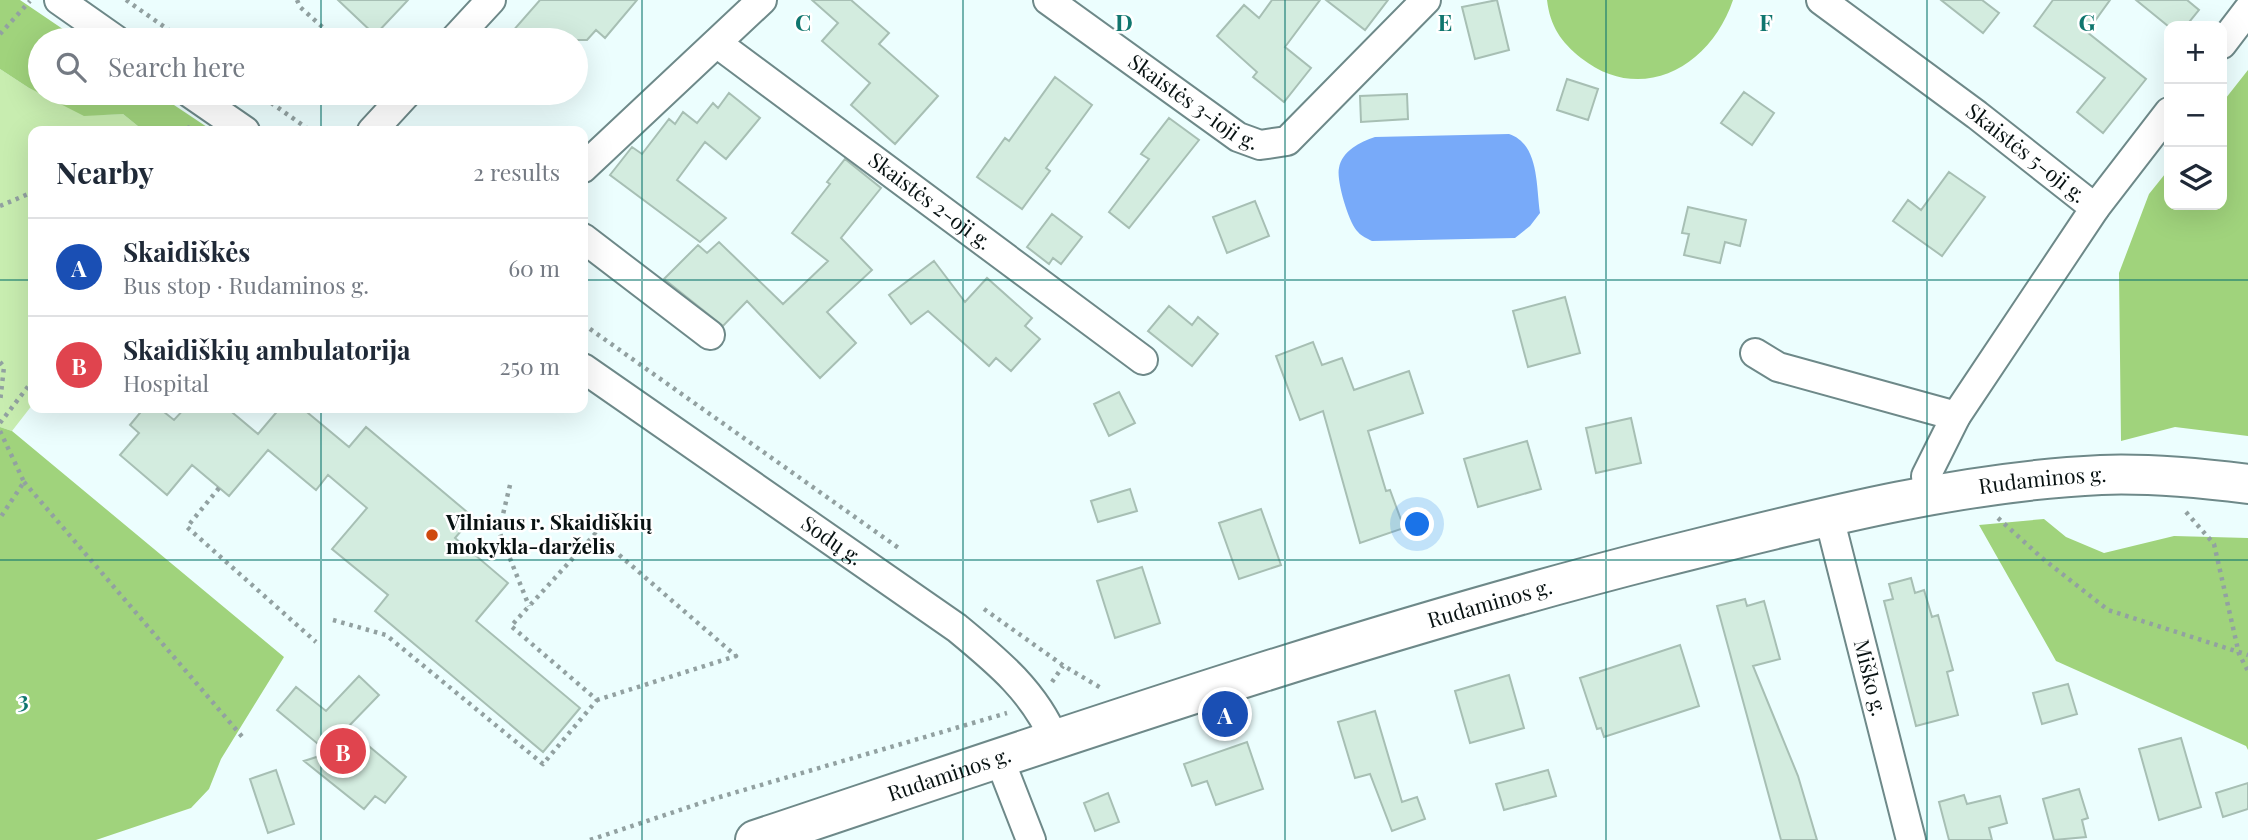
<!DOCTYPE html>
<meta charset="utf-8">
<style>
:root{--surface:#fff;--page:#f2f2f3;--text:#1f2937;--muted:#747a83;--line:#e0e1e3;--accent:#7c3aed}
body{margin:0;font-family:"Playfair Display",serif;background:var(--page);color:var(--text)}
.controls{position:absolute;right:21px;top:21px;display:grid;overflow:hidden;border-radius:14px;box-shadow:0 7px 28px #0002}
.controls button{width:63px;height:63px;display:grid;place-items:center;padding:0;border:0;border-bottom:2px solid var(--line);background:var(--surface);color:var(--text);font:35px sans-serif}
.you{position:absolute;left:1418px;top:525px;width:24px;height:24px;margin:-18px;border:5px solid #fff;border-radius:50%;background:#1a73e8;box-shadow:0 0 0 10px #1a73e833}
.badge{display:grid;place-items:center;width:46px;height:46px;border-radius:50%;background:var(--accent);color:#fff;font-size:23px;font-weight:700}
.pin{position:absolute;translate:-50% -50%;border:4px solid #fff;box-shadow:0 2px 7px #0006}
.list{margin:0;padding:0;list-style:none}
h2{display:flex;justify-content:space-between;align-items:center;height:91px;margin:0;padding:0 28px;font-size:30px}
h2 small{font-size:23px;font-weight:400;color:var(--muted)}
.list li{display:grid;grid-template-columns:46px 1fr auto;gap:21px;align-items:center;box-sizing:border-box;height:98px;padding:0 28px;border-top:2px solid var(--line)}
.list b{display:block;font-size:26px;white-space:nowrap}
.list p{margin:0;font-size:23px;white-space:nowrap;color:var(--muted)}
.list em{font-size:23px;font-style:normal;color:var(--muted)}
.icon{flex:none;width:38px;height:38px;fill:none;stroke:currentColor;stroke-width:2;stroke-linecap:round;stroke-linejoin:round}
.map{position:relative;flex:none;width:2248px;height:840px;overflow:hidden}
.search{position:absolute;background:var(--surface);box-shadow:0 7px 28px #0002;left:28px;top:28px;width:560px;height:77px;display:flex;align-items:center;gap:18px;box-sizing:border-box;padding:0 24px;border-radius:38px;color:var(--muted);font-size:26px}
.panel{position:absolute;background:var(--surface);box-shadow:0 7px 28px #0002;left:28px;top:126px;width:560px;height:287px;border-radius:14px}
.map>svg:first-child{display:block}
.green{fill:#c8edb0}
.forest{fill:#a0d37c}
.water{fill:#78aaf9}
.building{fill:#d3ecdf;stroke:#a7bfb4;stroke-width:2}
.lines{fill:none;stroke-linecap:round;stroke-linejoin:round}
.street-casing{stroke:#6e8989;stroke-width:32}
.primary-casing{stroke:#6e8989;stroke-width:42}
.path{stroke:#92a1a1;stroke-width:4.5;stroke-dasharray:3.5 5;stroke-linecap:butt}
.street{stroke:#fff;stroke-width:28}
.primary{stroke:#fff;stroke-width:38}
.grid{fill:none;stroke:#0f766e;stroke-width:2;stroke-opacity:0.55}
.poi-dot{fill:#cf490e;stroke:#fff;stroke-width:2.5}
.labels{text-anchor:middle;stroke-width:5;stroke-linejoin:round;paint-order:stroke}
.street-label{font-size:21px;fill:#081212;stroke:#fff}
.poi-label{font-size:21px;font-weight:bold;fill:#081212;stroke:#fff;text-anchor:start}
.grid-label{font-size:23px;text-anchor:middle;font-weight:bold;fill:#0f766e;stroke:#fff;stroke-width:5;stroke-linejoin:round;paint-order:stroke}
</style>
<div class="map">
<svg width="2248" height="840" viewBox="0 0 2248 840">
<rect width="100%" height="100%" fill="#ecfefe"/>
<path class="green" d="M 0,69 L 29,88 L 84,115 L 123,114 L 144,131 L 33,131 L 33,404 L 12,431 L 0,427 Z"/>
<path class="forest" d="M 0,0 L 20,0 L 79,40 L 40,40 L 40,93 L 156,93 L 213,131 L 144,131 L 123,114 L 84,116 L 29,88 L 0,69 Z
M 1547,0 L 1733,0 C 1711,66 1642,106 1581,58 C 1561,42 1550,26 1547,0 Z
M 2248,70 L 2248,436 L 2175,427 L 2121,441 L 2119,273 L 2149,194 L 2169,169 L 2169,205 L 2222,205 L 2222,103 Z
M 0,427 L 12,431 L 284,657 L 221,759 L 209,789 L 191,808 L 96,840 L 0,840 Z
M 2044,519 L 2066,537 L 2104,553 L 2174,536 L 2248,538 L 2248,750 L 2246,746 L 2056,661 L 1979,525 Z"/>
<path class="water" d="M 1509,134 C 1539,144 1536,185 1540,213 L 1530,226 L 1515,238 L 1372,241 C 1368,239 1361,236 1358,232 C 1349,224 1336,180 1339,168 C 1342,151 1360,142 1375,137 Z"/>
<path class="building" d="M 338,0 L 408,0 L 375,35 Z
M 540,0 L 637,0 L 605,38 L 596,30 L 587,40 L 505,40 Z
M 812,0 L 851,0 L 889,33 L 879,44 L 938,96 L 895,144 L 851,105 L 870,83 L 822,41 L 838,23 Z
M 1272,0 L 1320,0 L 1285,47 L 1311,68 L 1284,102 L 1253,77 L 1257,72 L 1217,36 L 1244,5 L 1259,18 Z
M 1326,0 L 1388,0 L 1365,30 Z
M 1497,0 L 1509,50 L 1475,59 L 1462,7 Z
M 1941,0 L 1982,0 L 1999,13 L 1983,33 Z
M 2053,0 L 2110,0 L 2087,32 L 2146,79 L 2103,133 L 2077,112 L 2105,78 L 2034,26 Z
M 2136,0 L 2187,0 L 2199,10 L 2186,26 L 2168,26 Z
M 1055,77 L 1092,105 L 1046,168 L 1050,171 L 1022,209 L 977,177 L 1005,138 L 1009,141 Z
M 1567,79 L 1598,89 L 1588,120 L 1557,110 Z
M 1744,92 L 1774,113 L 1752,145 L 1721,123 Z
M 729,93 L 760,118 L 726,159 L 705,142 L 677,180 L 726,218 L 700,242 L 610,175 L 632,147 L 642,154 L 669,119 L 675,124 L 683,112 L 697,123 L 713,103 L 718,108 Z
M 1407,94 L 1408,119 L 1361,122 L 1360,96 Z
M 1169,118 L 1199,140 L 1129,228 L 1109,212 L 1149,159 L 1141,154 Z
M 845,159 L 881,188 L 841,238 L 872,270 L 827,312 L 856,343 L 820,378 L 747,301 L 723,326 L 664,279 L 698,245 L 707,253 L 719,242 L 783,304 L 828,261 L 792,233 L 830,184 L 827,182 Z
M 1949,172 L 1985,197 L 1942,256 L 1893,221 L 1908,200 L 1921,210 Z
M 1255,201 L 1269,236 L 1227,253 L 1213,217 Z
M 1688,207 L 1746,220 L 1740,246 L 1725,242 L 1720,263 L 1684,255 L 1689,234 L 1682,233 Z
M 1052,214 L 1082,237 L 1061,264 L 1053,258 L 1049,264 L 1027,247 Z
M 934,261 L 965,302 L 987,278 L 1032,318 L 1025,326 L 1040,339 L 1011,371 L 996,358 L 989,366 L 928,311 L 911,324 L 889,295 Z
M 1565,297 L 1580,353 L 1528,367 L 1513,311 Z
M 1169,306 L 1192,325 L 1198,317 L 1218,334 L 1192,366 L 1148,331 Z
M 1313,342 L 1322,365 L 1342,358 L 1354,390 L 1409,371 L 1423,413 L 1368,431 L 1386,491 L 1390,490 L 1404,528 L 1360,543 L 1323,411 L 1300,420 L 1276,356 Z
M 1119,392 L 1135,423 L 1109,436 L 1094,404 Z
M 144,408 L 159,408 L 174,420 L 185,408 L 227,408 L 258,434 L 280,408 L 302,408 L 349,447 L 366,427 L 473,517 L 455,538 L 508,583 L 476,621 L 580,708 L 543,752 L 375,611 L 388,595 L 332,549 L 367,508 L 328,475 L 316,490 L 268,450 L 229,496 L 192,465 L 167,495 L 120,455 L 139,433 L 130,425 Z
M 1631,418 L 1641,463 L 1596,473 L 1586,428 Z
M 1527,441 L 1541,489 L 1478,507 L 1464,459 Z
M 1130,489 L 1137,511 L 1098,522 L 1091,501 Z
M 1261,509 L 1281,565 L 1239,579 L 1219,523 Z
M 1142,567 L 1160,623 L 1115,638 L 1097,581 Z
M 1911,578 L 1915,593 L 1924,590 L 1932,617 L 1938,615 L 1953,670 L 1947,672 L 1958,715 L 1916,726 L 1884,601 L 1893,599 L 1889,584 Z
M 1745,599 L 1747,606 L 1764,601 L 1780,659 L 1753,666 L 1798,776 L 1817,840 L 1781,840 L 1717,606 Z
M 1680,645 L 1699,706 L 1604,737 L 1601,728 L 1597,729 L 1580,678 Z
M 1509,675 L 1524,728 L 1470,743 L 1455,691 Z
M 359,676 L 379,695 L 347,728 L 406,777 L 385,803 L 375,796 L 364,809 L 304,761 L 329,753 L 277,710 L 296,687 L 326,711 Z
M 2068,684 L 2077,714 L 2042,724 L 2033,693 Z
M 1375,711 L 1402,802 L 1417,797 L 1425,819 L 1392,831 L 1370,774 L 1355,778 L 1338,722 Z
M 2181,738 L 2201,807 L 2159,820 L 2139,749 Z
M 1247,742 L 1263,789 L 1216,805 L 1207,781 L 1192,786 L 1184,764 Z
M 276,770 L 294,824 L 268,833 L 250,779 Z
M 1548,770 L 1556,796 L 1504,810 L 1496,784 Z
M 2248,783 L 2248,809 L 2223,817 L 2216,793 Z
M 2079,789 L 2088,818 L 2082,820 L 2086,837 L 2054,840 L 2043,799 Z
M 1108,793 L 1119,822 L 1095,831 L 1084,803 Z
M 1964,795 L 1967,804 L 2000,796 L 2007,823 L 1989,828 L 1992,840 L 1949,840 L 1939,802 Z"/>
<g class="lines">
<defs>
<g id="street">
<path d="M 59,0 L 116,40"/>
<path id="s1" d="M 1048,0 L 1238,137 L 1260,145 L 1287,141 L 1426,0"/>
<path id="s2" d="M 1821,0 L 1977,115 L 2095,208 L 1956,416 L 1926,476 L 1928,495"/>
<path d="M 454,40 L 491,0"/>
<path id="s3" d="M 718,44 L 1143,360"/>
<path d="M 2222,44 L 2248,10"/>
<path d="M 190,93 L 245,131"/>
<path d="M 372,131 L 407,93"/>
<path d="M 583,168 L 762,0"/>
<path d="M 2095,208 L 2169,112"/>
<path d="M 583,238 L 710,335"/>
<path d="M 1755,353 L 1778,367 L 1956,416"/>
<path id="s4" d="M 583,368 L 957,628 C 997,661 1035,692 1055,741"/>
<path id="s5" d="M 1829,517 L 1911,840"/>
<path d="M 999,758 L 1031,840"/>
</g>
<g id="primary">
<path id="s6" d="M 755,840 C 1054,740 1353,636 1659,558 C 1804,522 1951,482 2101,475 C 2150,473 2200,478 2248,484"/>
</g>
</defs>
<use href="#street" class="street-casing"/>
<use href="#primary" class="primary-casing"/>
<path class="path" d="M 126,0 L 183,40
M 297,0 L 300,7 L 337,40
M 0,34 L 30,1
M 257,93 L 311,131
M 180,131 L 190,127
M 0,206 L 33,192
M 583,324 L 900,549
M 0,362 L 4,367 L 0,402
M 0,423 L 33,380
M 0,431 L 24,482 L 0,518
M 24,482 L 245,740
M 510,485 L 499,531 L 529,606
M 219,488 L 187,527 L 316,642
M 2186,512 L 2214,544 L 2239,654 L 2248,671
M 1998,518 L 2042,558 L 2108,610 L 2248,655
M 984,609 L 1064,666 L 1101,688
M 333,620 L 386,635 L 543,764 L 597,700 L 511,626 L 595,534 L 736,656 L 597,700
M 1052,682 L 1063,666
M 590,840 L 713,799 L 1007,713"/>
<use href="#street" class="street"/>
<use href="#primary" class="primary"/>
</g>
<path class="grid" d="M 321,0 L 321,40M 642,0 L 642,840M 963,0 L 963,840M 1285,0 L 1285,840M 1606,0 L 1606,840M 1927,0 L 1927,840M 321,93 L 321,131M 0,280 L 33,280M 583,280 L 2248,280M 321,408 L 321,840M 0,560 L 2248,560"/>
<circle class="poi-dot" cx="432" cy="535" r="7"/>
<g class="labels">
<g class="street-label">
<text dy="7" stroke="none"><textPath href="#s1" startOffset="178">Skaistės 3-ioji g.</textPath></text>
<text dy="7" stroke="none"><textPath href="#s2" startOffset="256">Skaistės 5-oji g.</textPath></text>
<text dy="7" stroke="none"><textPath href="#s3" startOffset="264">Skaistės 2-oji g.</textPath></text>
<text dy="7" stroke="none"><textPath href="#s6" startOffset="1339">Rudaminos g.</textPath></text>
<text dy="7" stroke="none"><textPath href="#s4" startOffset="303">Sodų g.</textPath></text>
<text dy="7" stroke="none"><textPath href="#s6" startOffset="772">Rudaminos g.</textPath></text>
<text dy="7" stroke="none"><textPath href="#s5" startOffset="166">Miško g.</textPath></text>
<text dy="7" stroke="none"><textPath href="#s6" startOffset="205">Rudaminos g.</textPath></text>
</g>
<g class="poi-label">
<text x="446" y="530">Vilniaus r. Skaidiškių<tspan x="446" dy="24">mokykla-darželis</tspan></text>
</g>
</g>
<g class="grid-label">
<text x="803" y="31">C</text>
<text x="1124" y="31">D</text>
<text x="1445" y="31">E</text>
<text x="1766" y="31">F</text>
<text x="2087" y="31">G</text>
<text x="23" y="708">3</text>
</g>
</svg>
<div class="controls">
<button>+</button>
<button>−</button>
<button><svg class="icon" aria-label="layers" viewBox="0 0 24 24"><path d="M12 4l9 5-9 5-9-5zM3 14l9 5 9-5"/></svg></button>
</div>
<div class="you"></div>
<div class="pin badge" style="left:1225px;top:714px;background:#1a4fb4">A</div>
<div class="pin badge" style="left:343px;top:751px;background:#e0444e">B</div>
<div class="search"><svg class="icon" aria-label="search" viewBox="0 0 24 24"><circle cx="10" cy="10" r="6"/><path d="M15 15l6 6"/></svg>Search here</div>
<section class="panel">
<h2>Nearby<small>2 results</small></h2>
<ul class="list">
<li><span class="badge" style="background:#1a4fb4">A</span><div><b>Skaidiškės</b><p>Bus stop · Rudaminos g.</p></div><em>60 m</em></li>
<li><span class="badge" style="background:#e0444e">B</span><div><b>Skaidiškių ambulatorija</b><p>Hospital</p></div><em>250 m</em></li>
</ul>
</section>
</div>
